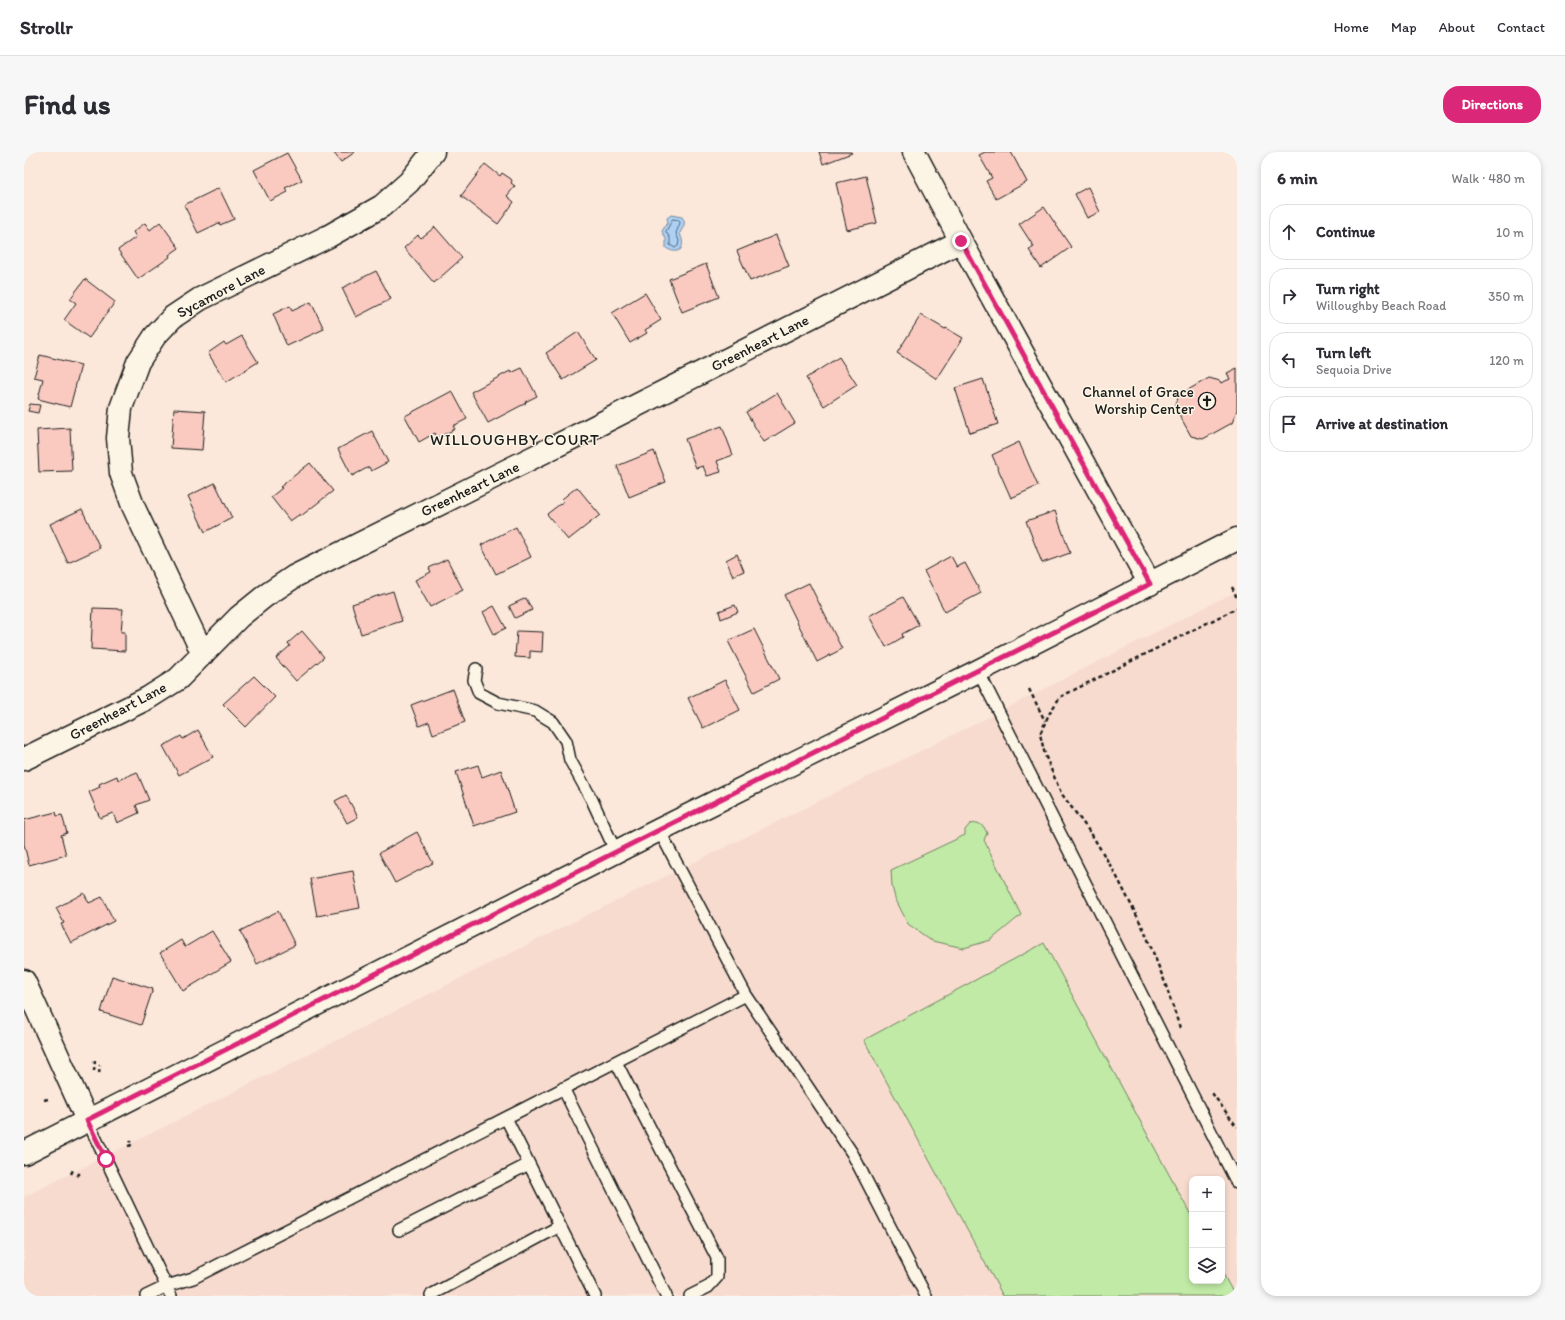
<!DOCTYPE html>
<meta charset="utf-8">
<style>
:root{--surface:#fff;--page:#f7f7f7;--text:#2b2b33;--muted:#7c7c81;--line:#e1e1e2;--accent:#db2777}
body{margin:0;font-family:Itim,sans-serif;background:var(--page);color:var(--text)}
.controls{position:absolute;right:12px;bottom:12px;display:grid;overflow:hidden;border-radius:8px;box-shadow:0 2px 6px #0003}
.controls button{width:36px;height:36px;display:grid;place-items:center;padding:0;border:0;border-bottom:1px solid var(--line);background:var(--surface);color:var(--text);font:20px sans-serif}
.stop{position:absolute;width:12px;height:12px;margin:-9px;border:3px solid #db2777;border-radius:50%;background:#fff}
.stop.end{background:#db2777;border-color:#fff;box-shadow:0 1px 4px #0008}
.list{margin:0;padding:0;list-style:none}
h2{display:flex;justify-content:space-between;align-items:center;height:52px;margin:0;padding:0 16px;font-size:17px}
h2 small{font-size:13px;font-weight:400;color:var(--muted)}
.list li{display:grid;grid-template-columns:26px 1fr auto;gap:12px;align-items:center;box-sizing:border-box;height:56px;margin:0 8px 8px;padding:0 8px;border:1px solid var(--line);border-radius:16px}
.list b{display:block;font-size:15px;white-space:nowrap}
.list p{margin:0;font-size:13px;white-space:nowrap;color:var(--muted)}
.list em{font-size:13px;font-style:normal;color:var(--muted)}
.icon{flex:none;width:22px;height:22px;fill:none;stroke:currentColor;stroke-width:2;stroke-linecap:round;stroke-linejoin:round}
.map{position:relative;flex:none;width:1213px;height:1144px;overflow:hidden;border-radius:16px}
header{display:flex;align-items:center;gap:24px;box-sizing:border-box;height:56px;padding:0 20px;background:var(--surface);border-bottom:1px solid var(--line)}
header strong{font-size:19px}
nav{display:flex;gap:22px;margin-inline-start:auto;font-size:14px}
.intro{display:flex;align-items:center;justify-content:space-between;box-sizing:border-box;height:96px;padding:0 24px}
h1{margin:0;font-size:28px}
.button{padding:10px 18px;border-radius:16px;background:var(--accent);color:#fff;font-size:14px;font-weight:700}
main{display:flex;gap:24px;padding:0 24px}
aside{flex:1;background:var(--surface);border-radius:16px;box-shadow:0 2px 6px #0003}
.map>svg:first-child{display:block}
.built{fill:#f7dbce;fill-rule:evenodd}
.green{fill:#c0eaa6;stroke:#6e8361}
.water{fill:#add1f5;stroke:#73899e}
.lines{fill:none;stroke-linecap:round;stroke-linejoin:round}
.shore{stroke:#566473;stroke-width:1}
.building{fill:#facac1;stroke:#1c1c1c}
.lane-casing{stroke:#1c1c1c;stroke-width:14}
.street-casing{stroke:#1c1c1c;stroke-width:25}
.secondary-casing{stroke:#1c1c1c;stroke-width:25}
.path{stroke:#1c1c1c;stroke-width:2.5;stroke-dasharray:4 3;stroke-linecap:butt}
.lane{stroke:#fcf5e5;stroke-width:11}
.street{stroke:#fcf5e5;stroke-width:22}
.secondary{stroke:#fcf5e5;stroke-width:22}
.route{stroke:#db2777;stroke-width:5}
.labels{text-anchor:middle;stroke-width:3;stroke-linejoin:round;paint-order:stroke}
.street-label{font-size:15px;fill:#1c1c1c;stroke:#fcf5e5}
.poi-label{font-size:15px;fill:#1c1c1c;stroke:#fcf5e5;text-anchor:end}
.neighbourhood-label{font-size:16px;letter-spacing:1px;fill:#1c1c1c;stroke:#fcf5e5}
</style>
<header>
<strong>Strollr</strong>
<nav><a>Home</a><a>Map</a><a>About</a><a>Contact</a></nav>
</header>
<div class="intro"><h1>Find us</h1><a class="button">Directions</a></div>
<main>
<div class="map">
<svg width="1213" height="1144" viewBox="0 0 1213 1144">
<rect width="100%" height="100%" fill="#fbe8da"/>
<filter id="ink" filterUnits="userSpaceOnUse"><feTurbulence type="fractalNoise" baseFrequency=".025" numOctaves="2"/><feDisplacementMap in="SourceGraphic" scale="8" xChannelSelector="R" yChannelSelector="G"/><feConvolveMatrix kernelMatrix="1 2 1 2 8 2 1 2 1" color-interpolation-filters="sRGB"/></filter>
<g filter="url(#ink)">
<path class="built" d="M 1213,439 L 1213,1144 L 0,1144 L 0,1045 L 537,776 L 949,573 ZM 1168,1027 L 1198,1027 L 1198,1129 L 1168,1129 Z"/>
<path class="green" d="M 954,671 L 960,675 L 963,681 L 960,688 L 997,763 L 967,788 L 940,796 L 908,789 L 884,772 L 871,746 L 868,734 L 867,718 L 941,683 L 941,678 L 946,672 Z
M 1020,791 L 1168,1065 L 1168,1129 L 1198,1129 L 1198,1120 L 1211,1144 L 979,1144 L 840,888 Z"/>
<path class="water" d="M 647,63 L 658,65 C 663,71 659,75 656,81 C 658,88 660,90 657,97 C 652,101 647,99 642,96 L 642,87 L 638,79 L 644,70 L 643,66 Z"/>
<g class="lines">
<path class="shore" d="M 649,67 L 655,68 L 656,71 L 652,81 L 655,89 L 654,94 L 651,96 L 646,93 L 646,86 L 642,80 Z"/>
</g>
<path class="building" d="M 309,0 L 331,0 L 317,10 Z
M 795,0 L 827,0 L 828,1 L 799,12 Z
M 961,0 L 987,0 L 1003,30 L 972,47 L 962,29 L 968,26 L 955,3 Z
M 263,1 L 278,28 L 261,36 L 264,40 L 246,49 L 230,18 Z
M 461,12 L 476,24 L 478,21 L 487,27 L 488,29 L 487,31 L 491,34 L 483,44 L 490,50 L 474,72 L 437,44 Z
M 842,24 L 853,71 L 823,78 L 812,31 Z
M 1064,35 L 1076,60 L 1063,66 L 1051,42 Z
M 195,36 L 210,67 L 196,73 L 195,71 L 174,81 L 160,53 Z
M 1020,55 L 1047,95 L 1017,116 L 1005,98 L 1010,95 L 995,72 Z
M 136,70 L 155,96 L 145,103 L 146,105 L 114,127 L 94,98 L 112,85 L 109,80 L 121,71 L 126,78 Z
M 411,75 L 438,106 L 410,131 L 380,96 L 394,83 L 397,86 Z
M 752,83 L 765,114 L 726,129 L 713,99 Z
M 682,112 L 695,145 L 658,160 L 645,127 Z
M 352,119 L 367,147 L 332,165 L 318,136 Z
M 61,127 L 91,150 L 65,186 L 40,168 L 52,151 L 46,147 Z
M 621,141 L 637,168 L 621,178 L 623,181 L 606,191 L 588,161 Z
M 287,150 L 300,177 L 263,194 L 249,162 L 266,154 L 268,159 Z
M 897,163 L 921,177 L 922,176 L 939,186 L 913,227 L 873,201 Z
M 554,180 L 572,208 L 539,228 L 522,201 Z
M 218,184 L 234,210 L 202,230 L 184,201 L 200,190 L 202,193 Z
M 16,203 L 57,213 L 46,255 L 14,247 L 19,227 L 10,225 Z
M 815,205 L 833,233 L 800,254 L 782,226 Z
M 498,216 L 513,244 L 501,250 L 502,251 L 464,271 L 447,240 L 486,219 L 487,221 Z
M 1213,216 L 1213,258 L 1208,271 L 1179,287 L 1167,284 L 1151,255 L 1155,243 L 1185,226 L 1196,229 L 1197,231 L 1206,227 L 1203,221 Z
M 959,227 L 974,272 L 946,281 L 931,236 Z
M 428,239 L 443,267 L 429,274 L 431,277 L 413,286 L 411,281 L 395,290 L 381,264 Z
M 753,241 L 771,271 L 740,290 L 722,260 Z
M 6,252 L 16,253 L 14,261 L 4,259 Z
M 150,257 L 181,259 L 178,298 L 147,296 Z
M 698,274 L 709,303 L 693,309 L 697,320 L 683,324 L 679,314 L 672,316 L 661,287 Z
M 46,276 L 48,319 L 15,320 L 13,278 Z
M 348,279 L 364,310 L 347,319 L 345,315 L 328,324 L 314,297 Z
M 995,290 L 1014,334 L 987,346 L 968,303 Z
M 630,299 L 642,330 L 605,345 L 593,314 Z
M 286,311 L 309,339 L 277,364 L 276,362 L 266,369 L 247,345 L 258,336 L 256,335 Z
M 191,331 L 208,366 L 181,380 L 164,344 Z
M 553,335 L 576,363 L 544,388 L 523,362 L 540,349 L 538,347 Z
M 58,357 L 76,396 L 44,411 L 26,372 Z
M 1031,359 L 1046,401 L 1018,411 L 1002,369 Z
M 492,375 L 507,405 L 472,422 L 457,393 Z
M 713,402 L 720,419 L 709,424 L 702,408 Z
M 927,404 L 933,415 L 941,411 L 957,441 L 921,460 L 900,419 Z
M 423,407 L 439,438 L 406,455 L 391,428 L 407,420 L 405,416 Z
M 785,431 L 818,497 L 793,510 L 760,443 Z
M 369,439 L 378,469 L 337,482 L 328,452 Z
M 879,445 L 895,473 L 878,482 L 879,485 L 862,495 L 845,464 Z
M 502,446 L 508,458 L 491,466 L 485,454 Z
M 711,453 L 714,460 L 697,467 L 695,459 Z
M 470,454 L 482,476 L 470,482 L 459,460 Z
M 69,456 L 99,457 L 97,480 L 101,480 L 101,499 L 67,497 Z
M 730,477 L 755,527 L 730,540 L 704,489 Z
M 278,479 L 300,505 L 272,529 L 252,506 L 266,494 L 264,491 Z
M 493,479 L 519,480 L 518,500 L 506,499 L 506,506 L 491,505 Z
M 230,524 L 251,545 L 222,575 L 199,552 Z
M 701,528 L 716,558 L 679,576 L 664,546 Z
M 429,537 L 441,570 L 409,582 L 405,570 L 395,574 L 387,553 Z
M 174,578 L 189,605 L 155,623 L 139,594 L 157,584 L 159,587 Z
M 454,613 L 458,625 L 477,618 L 491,660 L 450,674 L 432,620 Z
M 113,620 L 125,648 L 112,653 L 115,661 L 93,671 L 89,661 L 76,666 L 65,640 L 76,635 L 75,632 L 93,624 L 94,628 Z
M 322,643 L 334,665 L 323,671 L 311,649 Z
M 32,660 L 33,664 L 38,663 L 43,681 L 37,683 L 42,703 L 5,713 L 0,692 L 0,668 Z
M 393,680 L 409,711 L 371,731 L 355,701 Z
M 329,719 L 336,756 L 293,764 L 286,727 Z
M 60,741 L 65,751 L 78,745 L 90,769 L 47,791 L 37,772 L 40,771 L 32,756 Z
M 254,759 L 271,793 L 233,812 L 216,779 Z
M 188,779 L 207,810 L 159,839 L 136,801 L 157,788 L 161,795 Z
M 88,824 L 129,837 L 117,873 L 77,860 Z"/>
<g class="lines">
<defs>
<path id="lane" d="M 452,517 L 450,528 L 455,541 L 474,551 L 511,559 L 529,570 L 542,589 L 546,608 L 568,648 L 592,700
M 954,519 L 1213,1031
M 635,678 L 722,843 L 828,1001 L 902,1144
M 592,910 L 693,1106 L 693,1125 L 684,1135 L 666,1144
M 539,936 L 642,1144
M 482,966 L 571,1144
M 63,968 L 147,1144
M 375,1078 L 505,1012
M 407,1143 L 536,1074
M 122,1144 L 143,1134 L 169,1126 L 722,843"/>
<path id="street" d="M 890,0 L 937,89 L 1126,432
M 179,502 L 109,354 L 97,321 L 94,286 L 97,256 L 114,210 L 131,184 L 149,165 L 176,147 L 305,84 L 358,54 L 385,30 L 409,0
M 0,607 L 124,546 L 154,527 L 215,465 L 241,444 L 271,424 L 568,276 L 937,89
M 0,829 L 63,968"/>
<path id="secondary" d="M 0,1001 L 635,678 L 954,519 L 1213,387"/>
</defs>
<use href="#lane" class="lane-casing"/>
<use href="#street" class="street-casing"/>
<use href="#secondary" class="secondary-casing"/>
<path class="path" d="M 1208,435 L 1213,446
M 1005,537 L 1021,569
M 1156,876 L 1140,828 L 1121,780 L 1092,723 L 1068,683 L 1037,641 L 1021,603 L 1016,582 L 1025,562 L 1036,545 L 1213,456
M 70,919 L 71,909
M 75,921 L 76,913
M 1188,941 L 1213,975
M 20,948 L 24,947
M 104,994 L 108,993 L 106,989
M 47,1022 L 49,1018
M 53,1024 L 56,1021"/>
<use href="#lane" class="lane"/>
<use href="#street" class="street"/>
<use href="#secondary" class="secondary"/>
</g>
</g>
<g class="lines" filter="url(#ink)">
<path class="route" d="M 82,1007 L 63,968 L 635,678 L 1126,432 L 937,89"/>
</g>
<defs>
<symbol id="church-ring" viewBox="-11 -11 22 22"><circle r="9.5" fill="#fcf5e5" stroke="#1c1c1c" stroke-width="1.5"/><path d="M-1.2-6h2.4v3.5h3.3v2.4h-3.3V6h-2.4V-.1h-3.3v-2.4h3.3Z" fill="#1c1c1c"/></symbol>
</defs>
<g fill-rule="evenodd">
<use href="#church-ring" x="1173" y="239" width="20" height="20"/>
</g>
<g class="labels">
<g class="street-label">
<text transform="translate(197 139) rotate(-28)" y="5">Sycamore Lane</text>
<text transform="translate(736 191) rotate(-27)" y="5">Greenheart Lane</text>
<text transform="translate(446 337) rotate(-26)" y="5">Greenheart Lane</text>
<text transform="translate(94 559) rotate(-28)" y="5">Greenheart Lane</text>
</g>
<g class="poi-label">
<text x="1170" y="245">Channel of Grace<tspan x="1170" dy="17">Worship Center</tspan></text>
</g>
<g class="neighbourhood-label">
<text x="491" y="293">WILLOUGHBY COURT</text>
</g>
</g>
</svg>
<div class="controls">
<button>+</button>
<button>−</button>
<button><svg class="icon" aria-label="layers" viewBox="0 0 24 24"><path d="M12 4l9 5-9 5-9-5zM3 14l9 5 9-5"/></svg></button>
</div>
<div class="stop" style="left:82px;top:1007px"></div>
<div class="stop end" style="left:937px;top:89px"></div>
</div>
<aside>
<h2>6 min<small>Walk · 480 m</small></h2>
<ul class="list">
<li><svg class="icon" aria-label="ahead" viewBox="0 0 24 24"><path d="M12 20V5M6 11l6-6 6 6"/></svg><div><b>Continue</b></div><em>10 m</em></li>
<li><svg class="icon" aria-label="right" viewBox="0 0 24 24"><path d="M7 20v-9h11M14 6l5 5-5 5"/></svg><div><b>Turn right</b><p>Willoughby Beach Road</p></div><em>350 m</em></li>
<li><svg class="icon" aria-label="left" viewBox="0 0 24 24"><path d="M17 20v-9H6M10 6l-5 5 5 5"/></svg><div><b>Turn left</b><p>Sequoia Drive</p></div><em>120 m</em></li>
<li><svg class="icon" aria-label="arrive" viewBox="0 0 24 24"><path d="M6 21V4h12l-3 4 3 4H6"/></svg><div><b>Arrive at destination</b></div></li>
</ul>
</aside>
</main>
